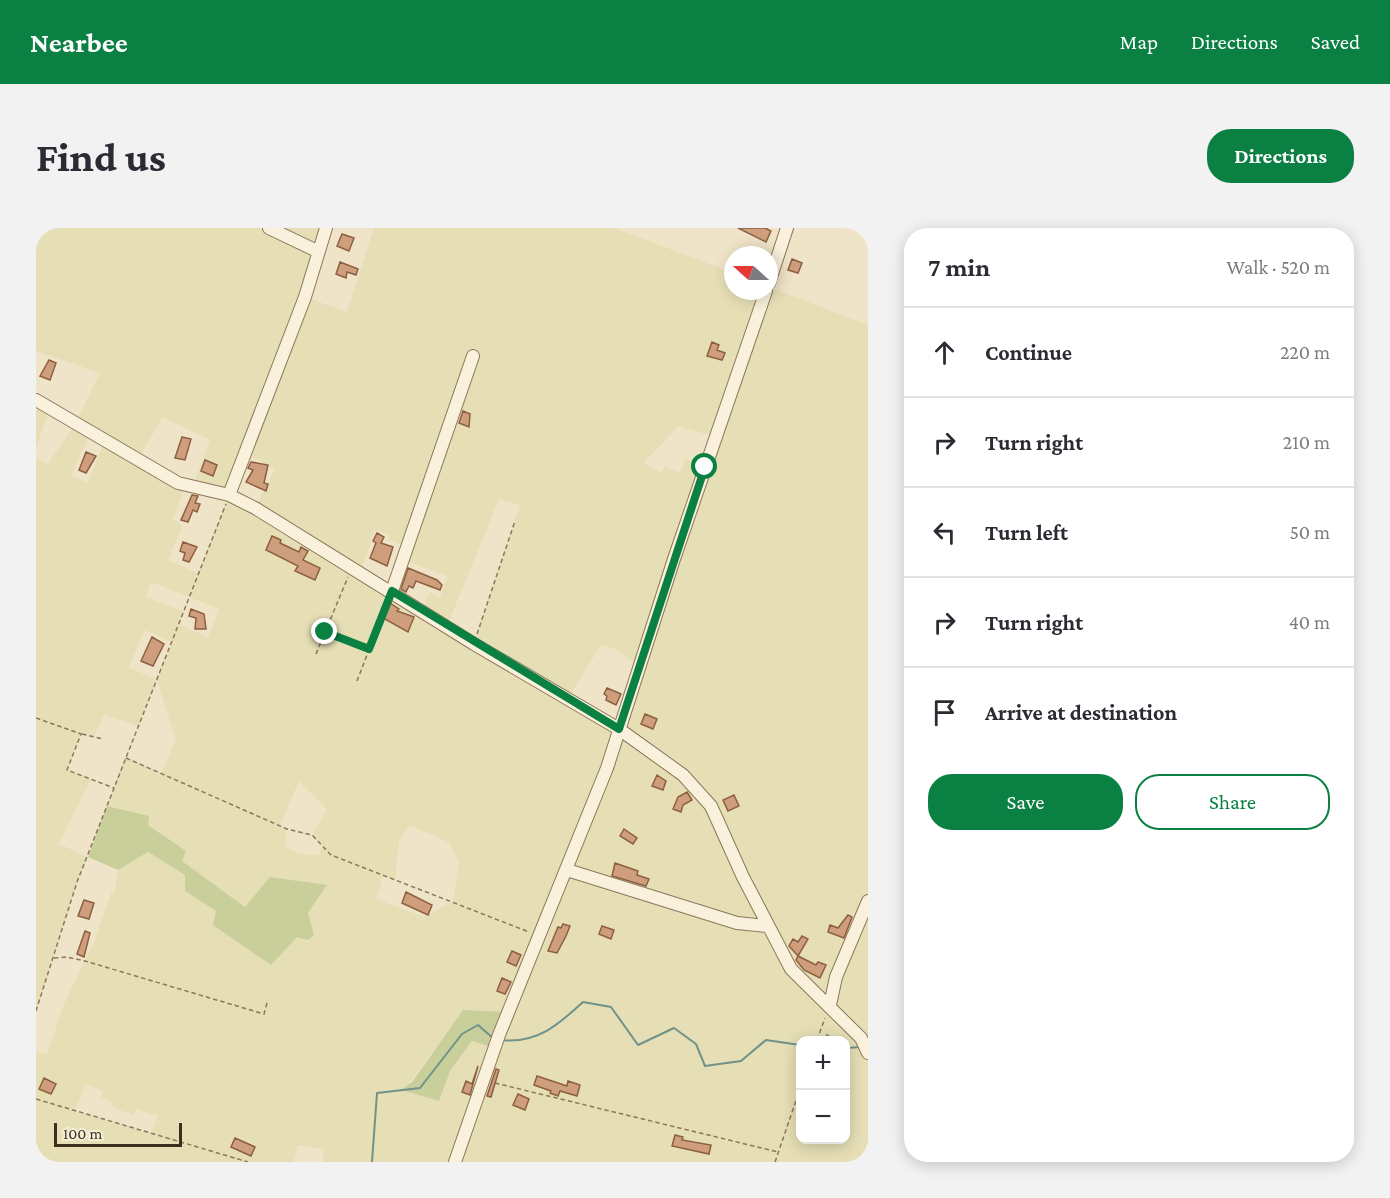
<!DOCTYPE html>
<meta charset="utf-8">
<style>
:root{--surface:#fff;--page:#f2f2f3;--text:#2b2b33;--muted:#7c7c81;--line:#e1e1e2;--accent:#0b8043}
body{margin:0;font-family:"Crimson Pro",serif;background:var(--page);color:var(--text)}
.controls{position:absolute;right:18px;bottom:18px;display:grid;overflow:hidden;border-radius:12px;box-shadow:0 3px 15px #0003}
.controls button{width:54px;height:54px;display:grid;place-items:center;padding:0;border:0;border-bottom:2px solid var(--line);background:var(--surface);color:var(--text);font:30px sans-serif}
.compass{position:absolute;left:688px;top:18px;width:54px;height:54px;border-radius:50%;background:var(--surface);box-shadow:0 3px 15px #0003;rotate:291deg}
.scale{position:absolute;left:18px;bottom:15px;width:128px;box-sizing:border-box;padding-left:6px;border:3px solid #3d2e20;border-top:0;font-size:16px;line-height:21px;white-space:nowrap;color:#3d2e20;-webkit-text-stroke:4px #f7eed8;paint-order:stroke}
.stop{position:absolute;width:18px;height:18px;margin:-14px;border:4px solid #0b8043;border-radius:50%;background:#fff}
.stop.end{background:#0b8043;border-color:#fff;box-shadow:0 2px 6px #0008}
.list{margin:0;padding:0;list-style:none}
h2{display:flex;justify-content:space-between;align-items:center;height:78px;margin:0;padding:0 24px;font-size:26px}
h2 small{font-size:20px;font-weight:400;color:var(--muted)}
.list li{display:grid;grid-template-columns:39px 1fr auto;gap:18px;align-items:center;box-sizing:border-box;height:90px;padding:0 24px;border-top:2px solid var(--line)}
.list b{display:block;font-size:22px;white-space:nowrap}
.list em{font-size:20px;font-style:normal;color:var(--muted)}
.actions{display:flex;gap:12px;padding:18px 24px}
.actions a{flex:1;padding:14px 0;border:2px solid var(--accent);border-radius:24px;text-align:center;font-size:21px;color:var(--accent)}
.actions .main{background:var(--accent);color:#fff}
.icon{flex:none;width:33px;height:33px;fill:none;stroke:currentColor;stroke-width:2;stroke-linecap:round;stroke-linejoin:round}
.map{position:relative;flex:none;width:832px;height:934px;overflow:hidden;border-radius:24px}
header{display:flex;align-items:center;gap:36px;box-sizing:border-box;height:84px;padding:0 30px;background:var(--accent);color:#fff}
header strong{font-size:28px}
nav{display:flex;gap:33px;margin-inline-start:auto;font-size:21px}
.intro{display:flex;align-items:center;justify-content:space-between;box-sizing:border-box;height:144px;padding:0 36px}
h1{margin:0;font-size:42px}
.button{padding:15px 27px;border-radius:24px;background:var(--accent);color:#fff;font-size:21px;font-weight:700}
main{display:flex;gap:36px;padding:0 36px}
aside{flex:1;background:var(--surface);border-radius:24px;box-shadow:0 3px 15px #0003}
.map>svg:first-child{display:block}
.farmland{fill:#e6deb5;fill-rule:evenodd}
.green{fill:#c9cf9b}
.lines{fill:none;stroke-linecap:round;stroke-linejoin:round}
.stream{stroke:#6f938a;stroke-width:2}
.building{fill:#cf9f7d;stroke:#8d5f41;stroke-width:1.5}
.minor-casing{stroke:#8d765c;stroke-width:14}
.path{stroke:#8d765c;stroke-width:1.5;stroke-dasharray:4.5 3;stroke-linecap:butt}
.minor{stroke:#faf1dc;stroke-width:12}
.route{stroke:#0b8043;stroke-width:8}
</style>
<header>
<strong>Nearbee</strong>
<nav><a>Map</a><a>Directions</a><a>Saved</a></nav>
</header>
<div class="intro"><h1>Find us</h1><a class="button">Directions</a></div>
<main>
<div class="map">
<svg width="832" height="934" viewBox="0 0 832 934">
<rect width="100%" height="100%" fill="#f0e4c8"/>
<path class="farmland" d="M 0,0 L 292,0 L 269,69 L 311,84 L 338,0 L 579,0 L 697,45 L 697,63 L 733,63 L 733,59 L 832,97 L 832,934 L 287,934 L 288,922 L 262,917 L 257,934 L 0,934 L 0,824 L 11,827 L 27,778 L 59,712 L 75,665 L 78,666 L 82,642 L 112,624 L 149,647 L 149,663 L 180,683 L 272,685 L 291,658 L 234,649 L 210,680 L 146,633 L 150,623 L 112,597 L 112,588 L 71,578 L 89,529 L 125,545 L 140,512 L 121,453 L 102,498 L 68,487 L 58,508 L 45,506 L 31,542 L 55,551 L 23,616 L 52,629 L 41,654 L 0,783 L 0,231 L 12,236 L 39,196 L 64,145 L 0,123 ZM 127,189 L 174,212 L 157,258 L 193,267 L 162,345 L 132,332 L 146,298 L 137,292 L 150,257 L 102,231 ZM 643,198 L 679,209 L 669,238 L 649,230 L 644,245 L 629,239 L 624,245 L 608,234 ZM 54,205 L 68,213 L 52,255 L 36,247 ZM 209,225 L 239,241 L 219,280 L 193,267 ZM 463,271 L 484,277 L 438,415 L 411,398 ZM 339,302 L 354,307 L 352,312 L 372,319 L 367,332 L 411,348 L 404,369 L 394,364 L 386,382 L 325,344 ZM 115,354 L 183,381 L 172,409 L 143,397 L 148,384 L 110,369 ZM 109,402 L 136,414 L 120,452 L 93,439 ZM 565,417 L 577,420 L 604,438 L 583,501 L 532,470 ZM 263,553 L 291,581 L 276,607 L 287,618 L 282,627 L 263,626 L 249,618 L 251,601 L 244,597 ZM 374,597 L 414,615 L 423,634 L 417,674 L 388,689 L 340,671 L 347,648 L 359,652 L 363,613 ZM 427,783 L 473,784 L 458,820 L 436,813 L 414,843 L 403,873 L 368,862 ZM 764,812 L 810,812 L 810,912 L 764,912 ZM 50,856 L 67,864 L 65,870 L 77,874 L 76,879 L 97,887 L 100,881 L 122,888 L 115,905 L 39,883 Z
M 0,172 L 14,180 L 0,220 Z"/>
<path class="green" d="M 71,578 L 113,588 L 112,597 L 150,623 L 146,633 L 209,679 L 234,649 L 291,657 L 272,685 L 278,707 L 272,712 L 261,709 L 235,737 L 177,697 L 180,683 L 149,663 L 149,647 L 112,624 L 82,642 L 52,629 Z
M 427,782 L 473,784 L 458,820 L 436,813 L 414,843 L 403,873 L 365,862 L 376,854 Z"/>
<g class="lines">
<path class="stream" d="M 465,812 C 501,816 522,797 547,774 L 575,779 L 602,817 L 638,800 L 660,816 L 669,838 L 705,833 L 730,812 L 764,817
M 788,812 L 791,807 L 798,812
M 810,820 L 825,819
M 336,934 L 341,865 L 384,860 L 426,806 L 442,797 L 458,811"/>
</g>
<path class="building" d="M 702,0 L 729,0 L 735,3 L 730,14 Z
M 306,6 L 318,10 L 313,23 L 301,18 Z
M 756,31 L 766,35 L 762,45 L 752,42 Z
M 304,34 L 322,41 L 320,47 L 311,44 L 310,50 L 300,46 Z
M 676,114 L 683,117 L 681,122 L 689,125 L 686,132 L 671,128 Z
M 13,132 L 20,135 L 14,152 L 4,148 Z
M 427,183 L 434,186 L 433,199 L 423,195 Z
M 146,209 L 155,211 L 149,232 L 139,230 Z
M 50,224 L 60,228 L 50,245 L 43,242 Z
M 169,232 L 181,237 L 177,248 L 165,243 Z
M 215,234 L 232,237 L 228,255 L 232,256 L 230,263 L 210,254 L 217,242 L 212,240 Z
M 156,267 L 162,268 L 159,275 L 164,276 L 161,284 L 157,282 L 152,294 L 145,292 Z
M 341,305 L 348,309 L 345,315 L 357,319 L 351,338 L 334,330 L 340,315 L 337,313 Z
M 236,308 L 245,312 L 244,315 L 263,324 L 265,319 L 272,323 L 267,332 L 284,340 L 279,352 L 259,343 L 262,338 L 230,322 Z
M 147,314 L 161,319 L 153,334 L 147,332 L 149,325 L 144,323 Z
M 372,340 L 401,352 L 406,357 L 404,362 L 380,353 L 377,360 L 373,358 L 370,364 L 365,361 Z
M 354,375 L 363,381 L 361,383 L 378,389 L 372,404 L 347,390 Z
M 155,381 L 168,386 L 170,401 L 159,401 L 160,390 L 153,388 Z
M 116,409 L 128,416 L 117,438 L 105,433 Z
M 571,460 L 585,466 L 580,477 L 570,472 L 571,468 L 568,466 Z
M 609,486 L 621,491 L 617,501 L 605,496 Z
M 621,547 L 630,553 L 627,562 L 616,558 Z
M 651,564 L 656,572 L 647,577 L 645,584 L 637,581 L 642,569 Z
M 698,567 L 703,578 L 692,583 L 687,572 Z
M 588,601 L 601,610 L 597,616 L 584,608 Z
M 579,635 L 602,643 L 601,647 L 613,651 L 610,658 L 576,648 Z
M 370,664 L 396,677 L 392,687 L 366,675 Z
M 48,672 L 58,675 L 53,691 L 42,688 Z
M 812,687 L 816,689 L 808,710 L 792,704 L 794,697 L 802,700 Z
M 527,696 L 534,698 L 530,708 L 521,725 L 512,723 L 522,699 L 525,700 Z
M 566,698 L 578,702 L 575,711 L 563,706 Z
M 49,703 L 54,705 L 48,729 L 41,726 Z
M 766,708 L 772,711 L 762,728 L 753,718 L 757,711 L 762,714 Z
M 476,723 L 485,727 L 480,738 L 471,734 Z
M 762,728 L 780,737 L 782,734 L 790,737 L 784,750 L 768,742 L 760,732 Z
M 466,750 L 475,754 L 469,766 L 461,763 Z
M 442,838 L 434,867 L 426,864 L 430,853 L 436,856 Z
M 460,841 L 463,842 L 455,869 L 451,868 Z
M 501,848 L 531,858 L 532,853 L 544,857 L 541,868 L 524,863 L 522,868 L 514,865 L 515,863 L 498,857 Z
M 8,850 L 20,856 L 15,866 L 3,861 Z
M 482,866 L 493,871 L 489,882 L 477,877 Z
M 639,907 L 647,909 L 646,912 L 675,917 L 673,926 L 636,918 Z
M 199,910 L 219,919 L 215,928 L 195,919 Z"/>
<g class="lines">
<defs>
<path id="minor" d="M 233,0 L 281,23
M 733,55 L 751,0
M 0,172 L 142,255 L 193,267 L 219,280 L 438,416 L 583,501 L 647,547 L 675,578 L 707,649 L 755,741 L 825,810 L 832,825
M 193,267 L 269,69 L 290,0
M 356,363 L 437,128
M 531,642 L 701,695 L 731,698
M 794,777 L 800,749 L 832,673
M 419,934 L 463,807 L 571,540 L 638,331 L 730,63"/>
</defs>
<use href="#minor" class="minor-casing"/>
<path class="path" d="M 290,404 L 333,421
M 441,406 L 479,293
M 280,426 L 312,349
M 321,453 L 351,375
M 0,490 L 45,506 L 31,542 L 78,560
M 46,506 L 67,511
M 90,530 L 251,601 L 276,607 L 295,627 L 493,704
M 18,730 L 31,729 L 49,733 L 228,786 L 231,775
M 0,783 L 41,654 L 190,276
M 781,812 L 789,790
M 459,855 L 742,924
M 0,871 L 212,934
M 739,934 L 764,861"/>
<use href="#minor" class="minor"/>
</g>
<g class="lines">
<path class="route" d="M 289,404 L 333,421 L 356,363 L 583,501 L 669,239"/>
</g>
</svg>
<div class="controls">
<button>+</button>
<button>−</button>
</div>
<svg class="compass" viewBox="-18 -18 36 36"><path d="M0-13l5 13h-10z" fill="#e53935"/><path d="M0 13l5-13h-10z" fill="#7c7c81"/></svg>
<div class="scale">100 m</div>
<div class="stop" style="left:669px;top:239px"></div>
<div class="stop end" style="left:289px;top:404px"></div>
</div>
<aside>
<h2>7 min<small>Walk · 520 m</small></h2>
<ul class="list">
<li><svg class="icon" aria-label="ahead" viewBox="0 0 24 24"><path d="M12 20V5M6 11l6-6 6 6"/></svg><div><b>Continue</b></div><em>220 m</em></li>
<li><svg class="icon" aria-label="right" viewBox="0 0 24 24"><path d="M7 20v-9h11M14 6l5 5-5 5"/></svg><div><b>Turn right</b></div><em>210 m</em></li>
<li><svg class="icon" aria-label="left" viewBox="0 0 24 24"><path d="M17 20v-9H6M10 6l-5 5 5 5"/></svg><div><b>Turn left</b></div><em>50 m</em></li>
<li><svg class="icon" aria-label="right" viewBox="0 0 24 24"><path d="M7 20v-9h11M14 6l5 5-5 5"/></svg><div><b>Turn right</b></div><em>40 m</em></li>
<li><svg class="icon" aria-label="arrive" viewBox="0 0 24 24"><path d="M6 21V4h12l-3 4 3 4H6"/></svg><div><b>Arrive at destination</b></div></li>
</ul>
<div class="actions"><a class="main">Save</a><a>Share</a></div>
</aside>
</main>
